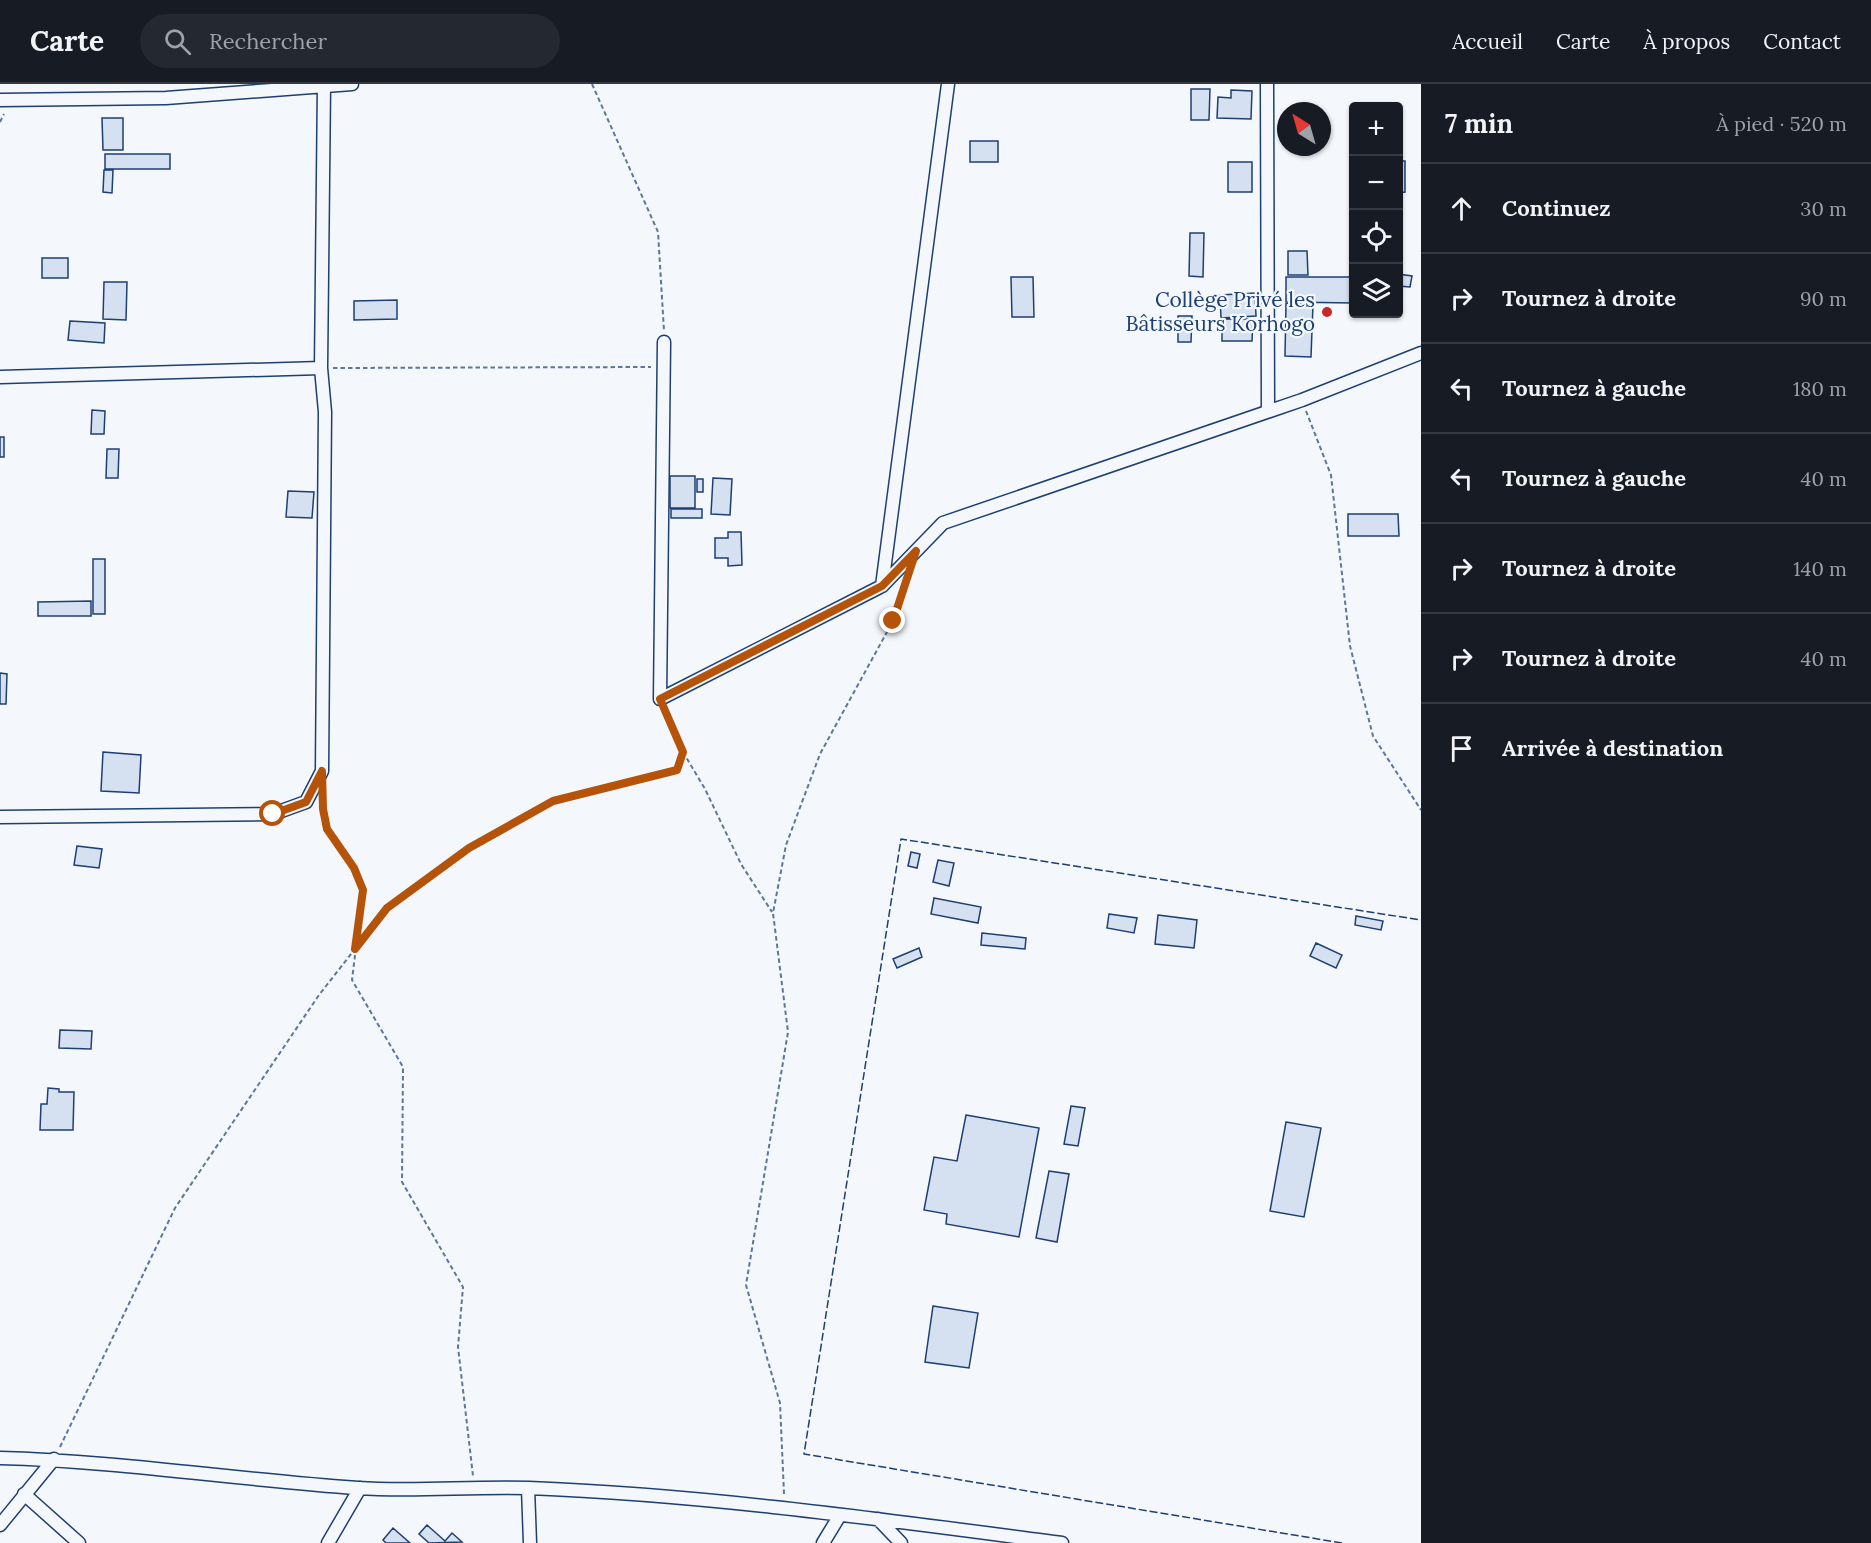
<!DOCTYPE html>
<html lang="fr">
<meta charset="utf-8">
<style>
:root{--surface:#171b24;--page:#242831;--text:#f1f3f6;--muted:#9ea1a6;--line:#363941}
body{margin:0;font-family:Lora,serif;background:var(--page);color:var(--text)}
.controls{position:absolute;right:18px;top:18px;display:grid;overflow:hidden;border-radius:6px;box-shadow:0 2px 4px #0004}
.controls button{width:54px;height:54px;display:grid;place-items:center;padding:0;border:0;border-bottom:2px solid var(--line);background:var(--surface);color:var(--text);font:30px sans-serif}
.compass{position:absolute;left:1277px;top:18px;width:54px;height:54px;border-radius:50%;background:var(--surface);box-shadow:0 2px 4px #0004;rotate:323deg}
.stop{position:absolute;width:18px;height:18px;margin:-14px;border:4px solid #b45309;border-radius:50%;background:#fff}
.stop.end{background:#b45309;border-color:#fff;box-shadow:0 2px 6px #0008}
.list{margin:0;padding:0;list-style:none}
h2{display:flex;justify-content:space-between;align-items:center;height:78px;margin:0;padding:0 24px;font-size:26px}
h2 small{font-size:20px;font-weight:400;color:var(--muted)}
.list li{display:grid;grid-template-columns:39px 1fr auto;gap:18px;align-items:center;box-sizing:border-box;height:90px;padding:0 24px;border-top:2px solid var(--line)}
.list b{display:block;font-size:22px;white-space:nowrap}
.list em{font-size:20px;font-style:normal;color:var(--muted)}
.icon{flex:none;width:33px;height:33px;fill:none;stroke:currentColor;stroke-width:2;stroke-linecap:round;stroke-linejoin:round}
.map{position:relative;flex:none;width:1421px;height:1459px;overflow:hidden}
header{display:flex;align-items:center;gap:36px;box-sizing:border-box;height:84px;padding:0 30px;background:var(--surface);border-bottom:2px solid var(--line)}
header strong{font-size:28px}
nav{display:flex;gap:33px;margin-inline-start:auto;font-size:21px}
.search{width:420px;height:54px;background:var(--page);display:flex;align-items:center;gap:15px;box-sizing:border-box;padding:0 21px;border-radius:33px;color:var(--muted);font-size:22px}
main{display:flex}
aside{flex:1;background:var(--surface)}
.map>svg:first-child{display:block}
.building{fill:#d5e0f0;stroke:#1d3f73;stroke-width:1.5}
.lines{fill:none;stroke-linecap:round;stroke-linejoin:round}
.minor-casing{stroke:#1d3f73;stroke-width:15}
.path{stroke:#5e769c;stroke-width:2;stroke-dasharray:4.5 3;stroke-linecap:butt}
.minor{stroke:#f4f7fb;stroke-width:12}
.fence{stroke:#1d3f73;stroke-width:1.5;stroke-dasharray:8 3;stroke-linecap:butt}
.route{stroke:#b45309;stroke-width:8}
.poi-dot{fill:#c62828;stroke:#f4f7fb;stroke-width:2}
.labels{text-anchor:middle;stroke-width:4.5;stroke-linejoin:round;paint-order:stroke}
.poi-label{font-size:21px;fill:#1d3f73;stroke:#f4f7fb;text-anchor:end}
</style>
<header>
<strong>Carte</strong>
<div class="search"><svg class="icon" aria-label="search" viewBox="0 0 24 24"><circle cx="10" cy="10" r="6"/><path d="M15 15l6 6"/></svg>Rechercher</div>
<nav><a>Accueil</a><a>Carte</a><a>À propos</a><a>Contact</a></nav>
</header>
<main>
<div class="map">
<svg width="1421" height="1459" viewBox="0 0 1421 1459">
<rect width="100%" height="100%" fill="#f4f7fb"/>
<path class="building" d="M 1191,5 L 1210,5 L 1209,36 L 1191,36 Z
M 1231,6 L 1252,7 L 1251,35 L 1217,34 L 1218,13 L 1231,14 Z
M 102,34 L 123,34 L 123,66 L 103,66 Z
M 970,57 L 998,57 L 998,78 L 970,78 Z
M 105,70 L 170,70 L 170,85 L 105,85 Z
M 1398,77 L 1405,77 L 1405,108 L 1398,109 Z
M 1228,78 L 1252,78 L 1252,108 L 1228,108 Z
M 104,86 L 113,86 L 112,109 L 103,108 Z
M 1190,149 L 1204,149 L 1203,193 L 1189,192 Z
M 1288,167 L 1307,167 L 1308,191 L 1288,191 Z
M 42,174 L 68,174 L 68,194 L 42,194 Z
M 1398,190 L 1412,192 L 1410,203 L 1398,202 Z
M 1011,193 L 1033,193 L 1034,233 L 1012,233 Z
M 1286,193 L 1354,193 L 1354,219 L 1286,218 Z
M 104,198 L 127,198 L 126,236 L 103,235 Z
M 1255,209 L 1256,232 L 1221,234 L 1220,211 Z
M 397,216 L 397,235 L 354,236 L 354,217 Z
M 1286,219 L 1313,220 L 1311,273 L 1285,272 Z
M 1178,232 L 1192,232 L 1191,258 L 1178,258 Z
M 1222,235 L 1253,235 L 1252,257 L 1222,257 Z
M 70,237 L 105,239 L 104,259 L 68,256 Z
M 92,326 L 105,327 L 104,350 L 91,350 Z
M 0,353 L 4,353 L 4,373 L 0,373 Z
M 107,365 L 119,365 L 118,394 L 106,394 Z
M 670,392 L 695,392 L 695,424 L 670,424 Z
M 713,394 L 732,395 L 730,431 L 711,430 Z
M 697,395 L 703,395 L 703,408 L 697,408 Z
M 288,407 L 314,408 L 312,434 L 286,433 Z
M 671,425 L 702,425 L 702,434 L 671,434 Z
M 1348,430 L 1398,430 L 1399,452 L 1348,452 Z
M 728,448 L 741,448 L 742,481 L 728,482 L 728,474 L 715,474 L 715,454 L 728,454 Z
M 93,475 L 105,475 L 105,530 L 93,530 Z
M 91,517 L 91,532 L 38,532 L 38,518 Z
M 0,589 L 7,590 L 6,620 L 0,620 Z
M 103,668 L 141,671 L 139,709 L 101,707 Z
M 77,762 L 102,765 L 99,784 L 74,781 Z
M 911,768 L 920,770 L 917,784 L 908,782 Z
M 938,776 L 954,779 L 949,802 L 933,798 Z
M 934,814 L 981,823 L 978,839 L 931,830 Z
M 1109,830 L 1137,834 L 1134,849 L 1107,844 Z
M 1158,831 L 1197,836 L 1194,864 L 1155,860 Z
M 1356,832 L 1383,837 L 1381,846 L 1355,841 Z
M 982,849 L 1026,854 L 1025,865 L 981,861 Z
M 1316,859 L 1342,871 L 1336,884 L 1310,872 Z
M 919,864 L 922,873 L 897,884 L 893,875 Z
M 60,946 L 92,947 L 91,965 L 59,964 Z
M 48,1004 L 59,1005 L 59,1008 L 74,1008 L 73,1046 L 40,1046 L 41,1020 L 47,1020 Z
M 1071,1022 L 1085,1024 L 1078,1062 L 1064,1060 Z
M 966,1031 L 1039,1044 L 1019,1153 L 946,1140 L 947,1130 L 924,1126 L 934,1073 L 957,1077 Z
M 1286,1038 L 1321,1044 L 1304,1133 L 1270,1127 Z
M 1049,1087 L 1069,1090 L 1057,1158 L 1036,1154 Z
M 933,1222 L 978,1229 L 969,1284 L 925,1278 Z
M 427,1441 L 445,1457 L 452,1449 L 462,1458 L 429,1459 L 419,1450 Z
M 393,1444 L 410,1459 L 386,1459 L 383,1456 Z"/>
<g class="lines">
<defs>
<path id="minor" d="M 1267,0 L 1268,327
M 0,16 L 166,14 L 352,0
M 664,258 L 660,615 L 882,502 L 943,439 L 1302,316 L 1421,269
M 0,293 L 321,284
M 882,502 L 948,0
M 0,733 L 273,730 L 306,718 L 322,687 L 325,328 L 321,284 L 324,0
M 0,1374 C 120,1377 238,1396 358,1404 C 415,1408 472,1402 529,1404 C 708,1411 886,1436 1062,1459
M 528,1404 L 530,1459
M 24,1410 L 79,1459
M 878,1435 L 901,1459
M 0,1441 L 54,1375
M 328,1459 L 360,1404
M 823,1459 L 840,1431"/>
</defs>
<use href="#minor" class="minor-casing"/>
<path class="path" d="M 592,0 L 658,148 L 664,247
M 0,38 L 4,30
M 333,284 L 651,283
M 1306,327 L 1331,391 L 1350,562 L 1373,652 L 1421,726
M 683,668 L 705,705 L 741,780 L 772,828
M 323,717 L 327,745 L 354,784 L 363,806 L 352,896 L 403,983 L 402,1098 L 463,1203 L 458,1263 L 473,1392
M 60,1363 L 175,1124 L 319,911 L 387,824 L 469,764 L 553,717 L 677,686 L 683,668 L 665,626
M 784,1410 L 780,1319 L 746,1201 L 788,948 L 773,829 L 786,761 L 820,670 L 893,537 L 906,496"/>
<use href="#minor" class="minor"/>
<path class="fence" d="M 1342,1459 L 804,1370 L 901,755 L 1421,836"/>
</g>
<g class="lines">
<path class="route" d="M 273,730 L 306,718 L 322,687 L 323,725 L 327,745 L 354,784 L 363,806 L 355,865 L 387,824 L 469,764 L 553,717 L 677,686 L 683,668 L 660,615 L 882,502 L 916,467 L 893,537"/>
</g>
<circle class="poi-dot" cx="1327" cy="228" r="6"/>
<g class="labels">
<g class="poi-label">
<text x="1315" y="223">Collège Privé les<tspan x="1315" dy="24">Bâtisseurs Korhogo</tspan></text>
</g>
</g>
</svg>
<div class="controls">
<button>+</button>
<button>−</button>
<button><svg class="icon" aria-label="locate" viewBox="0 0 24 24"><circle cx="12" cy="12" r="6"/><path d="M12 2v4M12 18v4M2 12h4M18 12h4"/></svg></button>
<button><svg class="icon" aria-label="layers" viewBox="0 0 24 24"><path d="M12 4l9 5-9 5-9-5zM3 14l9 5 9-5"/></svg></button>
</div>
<svg class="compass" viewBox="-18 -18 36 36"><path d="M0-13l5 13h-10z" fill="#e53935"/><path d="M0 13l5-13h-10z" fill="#9ea1a6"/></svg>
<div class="stop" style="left:273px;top:730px"></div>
<div class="stop end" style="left:893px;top:537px"></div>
</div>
<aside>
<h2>7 min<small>À pied · 520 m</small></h2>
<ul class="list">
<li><svg class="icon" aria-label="ahead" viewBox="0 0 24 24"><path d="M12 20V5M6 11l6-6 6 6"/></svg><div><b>Continuez</b></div><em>30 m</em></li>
<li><svg class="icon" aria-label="right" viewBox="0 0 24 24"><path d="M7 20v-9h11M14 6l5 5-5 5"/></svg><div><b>Tournez à droite</b></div><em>90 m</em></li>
<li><svg class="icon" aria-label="left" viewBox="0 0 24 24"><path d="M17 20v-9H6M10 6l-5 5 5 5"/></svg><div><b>Tournez à gauche</b></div><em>180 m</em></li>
<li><svg class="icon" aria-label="left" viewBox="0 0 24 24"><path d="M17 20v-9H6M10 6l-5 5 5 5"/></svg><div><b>Tournez à gauche</b></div><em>40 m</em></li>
<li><svg class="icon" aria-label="right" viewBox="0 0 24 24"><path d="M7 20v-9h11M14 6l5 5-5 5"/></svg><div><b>Tournez à droite</b></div><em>140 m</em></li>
<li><svg class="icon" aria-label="right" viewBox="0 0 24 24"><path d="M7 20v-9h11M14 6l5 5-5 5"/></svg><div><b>Tournez à droite</b></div><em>40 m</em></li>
<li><svg class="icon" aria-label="arrive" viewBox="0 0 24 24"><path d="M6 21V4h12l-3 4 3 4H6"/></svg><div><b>Arrivée à destination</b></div></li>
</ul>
</aside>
</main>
